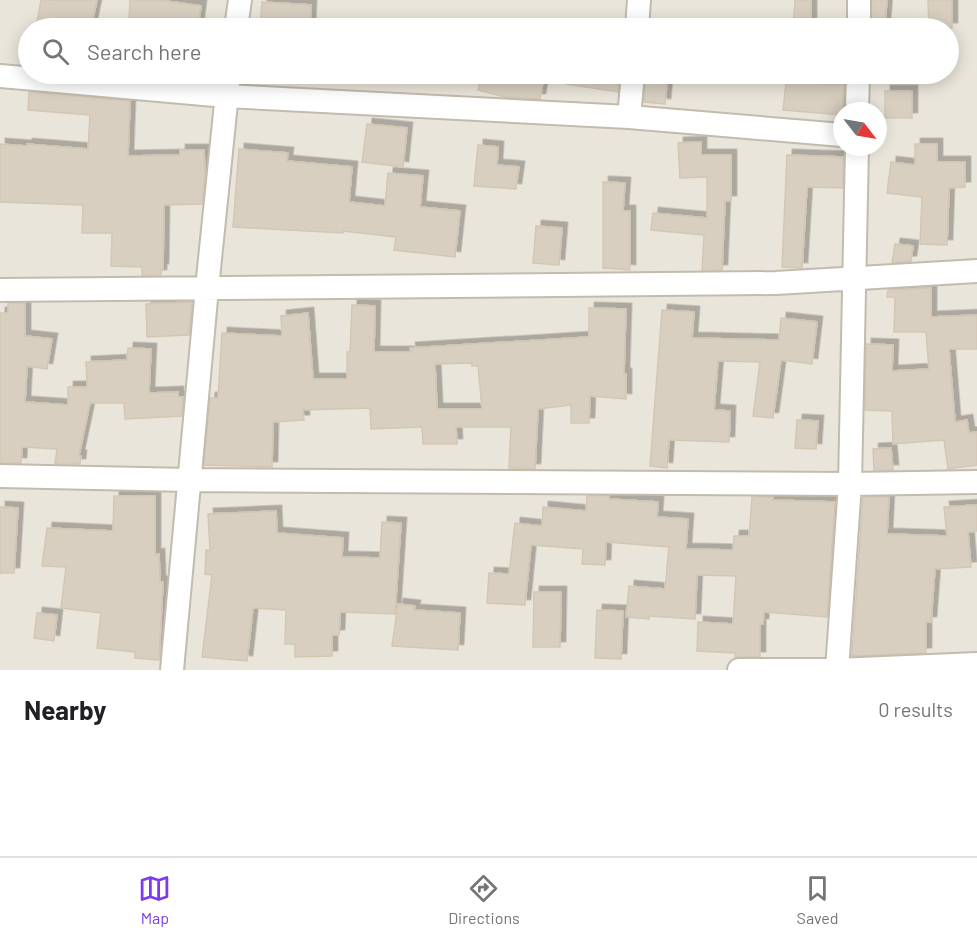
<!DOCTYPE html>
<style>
:root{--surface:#fff;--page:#f2f2f2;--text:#202124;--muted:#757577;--line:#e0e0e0;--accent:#7c3aed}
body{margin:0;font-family:Barlow,sans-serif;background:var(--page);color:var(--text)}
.compass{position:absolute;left:833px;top:102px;width:54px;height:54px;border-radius:50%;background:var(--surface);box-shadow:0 3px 15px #0003;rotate:121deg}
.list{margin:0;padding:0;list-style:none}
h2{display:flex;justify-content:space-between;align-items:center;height:78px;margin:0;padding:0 24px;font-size:26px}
h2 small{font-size:20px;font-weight:400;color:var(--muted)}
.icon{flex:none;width:33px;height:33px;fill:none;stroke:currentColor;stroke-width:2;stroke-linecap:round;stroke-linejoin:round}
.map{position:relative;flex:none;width:977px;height:670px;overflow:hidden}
.search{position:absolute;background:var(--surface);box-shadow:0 3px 15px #0003;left:18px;right:18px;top:18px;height:66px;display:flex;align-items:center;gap:15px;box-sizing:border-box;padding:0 21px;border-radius:33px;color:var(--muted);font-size:22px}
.sheet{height:186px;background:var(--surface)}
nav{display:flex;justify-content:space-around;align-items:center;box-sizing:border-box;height:84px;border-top:2px solid var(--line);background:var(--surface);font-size:16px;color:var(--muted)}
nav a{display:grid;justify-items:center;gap:3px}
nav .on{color:var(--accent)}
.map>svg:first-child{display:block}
.residential{fill:#eae5da;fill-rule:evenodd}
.building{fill:#d8cfc1;stroke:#d3c7b4;stroke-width:1.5;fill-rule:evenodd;filter:url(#shadow)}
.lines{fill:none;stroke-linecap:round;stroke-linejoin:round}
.minor-casing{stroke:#c2bbae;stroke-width:26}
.minor{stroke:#fff;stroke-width:22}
</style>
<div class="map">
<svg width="977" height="670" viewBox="0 0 977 670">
<defs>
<filter id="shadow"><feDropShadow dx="5.5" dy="-5.5" stdDeviation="0" flood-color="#0004"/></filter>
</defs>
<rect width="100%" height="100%" fill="#f6f3ec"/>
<path class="residential" d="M 0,0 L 977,0 L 977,670 L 0,670 ZM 28,28 L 948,28 L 948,74 L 28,74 ZM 842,111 L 878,111 L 878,147 L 842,147 Z"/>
<path class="building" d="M 41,0 L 97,0 L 91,28 L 36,28 Z
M 130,0 L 159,0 L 201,6 L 198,28 L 162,28 L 163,23 L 129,20 Z
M 795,0 L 811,0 L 811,28 L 793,28 Z
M 873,0 L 887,0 L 885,24 L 873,22 Z
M 928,0 L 952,0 L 952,28 L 929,28 Z
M 262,2 L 311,5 L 310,28 L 260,28 Z
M 481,74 L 527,74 L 544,76 L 540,99 L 505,97 L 478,90 Z
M 568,74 L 619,74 L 618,92 L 567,84 Z
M 646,74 L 668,74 L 665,104 L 644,102 Z
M 787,74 L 819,74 L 818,84 L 844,84 L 842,115 L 783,110 Z
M 885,91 L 912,91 L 912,118 L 885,118 Z
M 29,92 L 130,101 L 128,156 L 180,155 L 180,150 L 204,150 L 205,177 L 202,204 L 164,205 L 163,269 L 161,269 L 161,275 L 142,275 L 142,267 L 111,266 L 112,233 L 82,233 L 83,205 L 0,202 L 0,144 L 27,146 L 27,144 L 88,149 L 90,115 L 28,110 Z
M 367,124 L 407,128 L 403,167 L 362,162 Z
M 701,142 L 701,155 L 731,155 L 731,201 L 725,201 L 722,270 L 702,270 L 704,235 L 651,230 L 653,213 L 707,218 L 707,177 L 680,178 L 678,143 Z
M 915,144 L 937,144 L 937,162 L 965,162 L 965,187 L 949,188 L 947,245 L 920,244 L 922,197 L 887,193 L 891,162 L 915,165 Z
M 478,145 L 498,147 L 497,165 L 519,167 L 516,189 L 474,186 Z
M 239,149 L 288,153 L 287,161 L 352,167 L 349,202 L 385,206 L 388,173 L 423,176 L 420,207 L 460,211 L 455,257 L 394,250 L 396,237 L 343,231 L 343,233 L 233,227 Z
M 787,155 L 843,157 L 843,188 L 807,187 L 802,268 L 782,267 Z
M 603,182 L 625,183 L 623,211 L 630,211 L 630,270 L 603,268 Z
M 536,226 L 562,228 L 559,265 L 533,263 Z
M 895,244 L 913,246 L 911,261 L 892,263 Z
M 931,288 L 931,317 L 977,315 L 977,349 L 949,349 L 955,422 L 967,420 L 969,433 L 977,432 L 977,465 L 948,469 L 944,440 L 893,444 L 892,411 L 865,410 L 866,344 L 893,345 L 892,371 L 929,369 L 926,332 L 894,332 L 895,297 L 887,297 L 888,290 Z
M 192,302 L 189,335 L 147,337 L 146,304 Z
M 8,303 L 25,303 L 25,336 L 52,339 L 47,369 L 27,366 L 25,402 L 68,405 L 68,387 L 87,387 L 86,362 L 127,360 L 128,348 L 151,349 L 149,393 L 178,392 L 178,397 L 183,397 L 182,416 L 125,419 L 124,403 L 90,403 L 79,455 L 81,456 L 80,464 L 55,464 L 57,449 L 22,447 L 21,463 L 0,463 L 0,313 L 8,313 Z
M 352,305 L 375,306 L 374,352 L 411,352 L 410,348 L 589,337 L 589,308 L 626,309 L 624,374 L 626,374 L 626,399 L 590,396 L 589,423 L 571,423 L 571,405 L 538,409 L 535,469 L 509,468 L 511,427 L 456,427 L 457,444 L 423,444 L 422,427 L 371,429 L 370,408 L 303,410 L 304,420 L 273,422 L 272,467 L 204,465 L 210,398 L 218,398 L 222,333 L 282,336 L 281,316 L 308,313 L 313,379 L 347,379 L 347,352 L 350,352 ZM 472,363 L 472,366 L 478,366 L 482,409 L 437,409 L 435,364 Z
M 662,310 L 694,312 L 692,338 L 779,340 L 781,318 L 817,322 L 812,364 L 781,360 L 773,418 L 753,416 L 760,362 L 718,361 L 714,410 L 730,411 L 729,442 L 669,440 L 667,468 L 650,466 Z
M 797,420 L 818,421 L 816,449 L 795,448 Z
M 891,448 L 893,470 L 874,470 L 873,449 Z
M 114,496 L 155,496 L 155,555 L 159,554 L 160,582 L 163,582 L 159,660 L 135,658 L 135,652 L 97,648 L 101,613 L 61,608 L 66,567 L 42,566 L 47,528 L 113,531 Z
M 587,496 L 609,496 L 609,499 L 658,502 L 657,517 L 688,519 L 686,549 L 733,550 L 734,536 L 749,536 L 752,497 L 773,497 L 772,500 L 835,502 L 827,617 L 764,612 L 763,624 L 760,624 L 760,657 L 735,657 L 735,653 L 697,651 L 698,622 L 733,624 L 736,576 L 697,575 L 695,619 L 649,616 L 649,619 L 626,617 L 629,586 L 665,589 L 669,547 L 606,542 L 605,565 L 582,564 L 583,549 L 531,545 L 525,605 L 487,603 L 489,573 L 509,574 L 515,523 L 542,526 L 543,507 L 586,511 Z
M 863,497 L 889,497 L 887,534 L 947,536 L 944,507 L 977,505 L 977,531 L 968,532 L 971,567 L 935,569 L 931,622 L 926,622 L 926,653 L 852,656 Z
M 0,507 L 18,508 L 14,573 L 0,573 Z
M 276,511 L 277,533 L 343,538 L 342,557 L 380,558 L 382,522 L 401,523 L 395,614 L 340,612 L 339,635 L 332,635 L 332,656 L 295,657 L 295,644 L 285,644 L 286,610 L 253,608 L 247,661 L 202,657 L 212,575 L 205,574 L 206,550 L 210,550 L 208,514 Z
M 534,592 L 561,592 L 560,647 L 533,647 Z
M 398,604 L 415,606 L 414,610 L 460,613 L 458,650 L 392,646 Z
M 597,610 L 623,611 L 621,659 L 595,658 Z
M 37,613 L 57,615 L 54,641 L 34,638 Z"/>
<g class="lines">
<defs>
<path id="minor" d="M 236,28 L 240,0
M 637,28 L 639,0
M 859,28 L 859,0
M 0,76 L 226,96 L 629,117 L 842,135
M 857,111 L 858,74
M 629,117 L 633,74
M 0,290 L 776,283 L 977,271
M 0,476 L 189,480 L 850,484 L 977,482
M 172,670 L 207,288 L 229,74
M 739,670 L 837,670 L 977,664
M 837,670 L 850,484 L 857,147"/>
</defs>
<use href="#minor" class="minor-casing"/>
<use href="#minor" class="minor"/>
</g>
</svg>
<svg class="compass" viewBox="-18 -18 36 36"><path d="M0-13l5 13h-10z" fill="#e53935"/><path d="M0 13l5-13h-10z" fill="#757577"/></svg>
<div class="search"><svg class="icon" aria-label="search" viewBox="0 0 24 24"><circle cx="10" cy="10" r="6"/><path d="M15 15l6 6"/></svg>Search here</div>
</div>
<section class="sheet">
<h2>Nearby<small>0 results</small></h2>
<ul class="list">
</ul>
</section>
<nav>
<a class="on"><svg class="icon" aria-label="map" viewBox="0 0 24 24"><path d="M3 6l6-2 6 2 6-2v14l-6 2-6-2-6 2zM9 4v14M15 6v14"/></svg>Map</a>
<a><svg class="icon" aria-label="directions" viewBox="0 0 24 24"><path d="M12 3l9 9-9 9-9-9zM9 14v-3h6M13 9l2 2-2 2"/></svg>Directions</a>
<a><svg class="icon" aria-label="saved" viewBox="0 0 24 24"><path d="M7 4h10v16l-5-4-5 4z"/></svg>Saved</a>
</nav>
